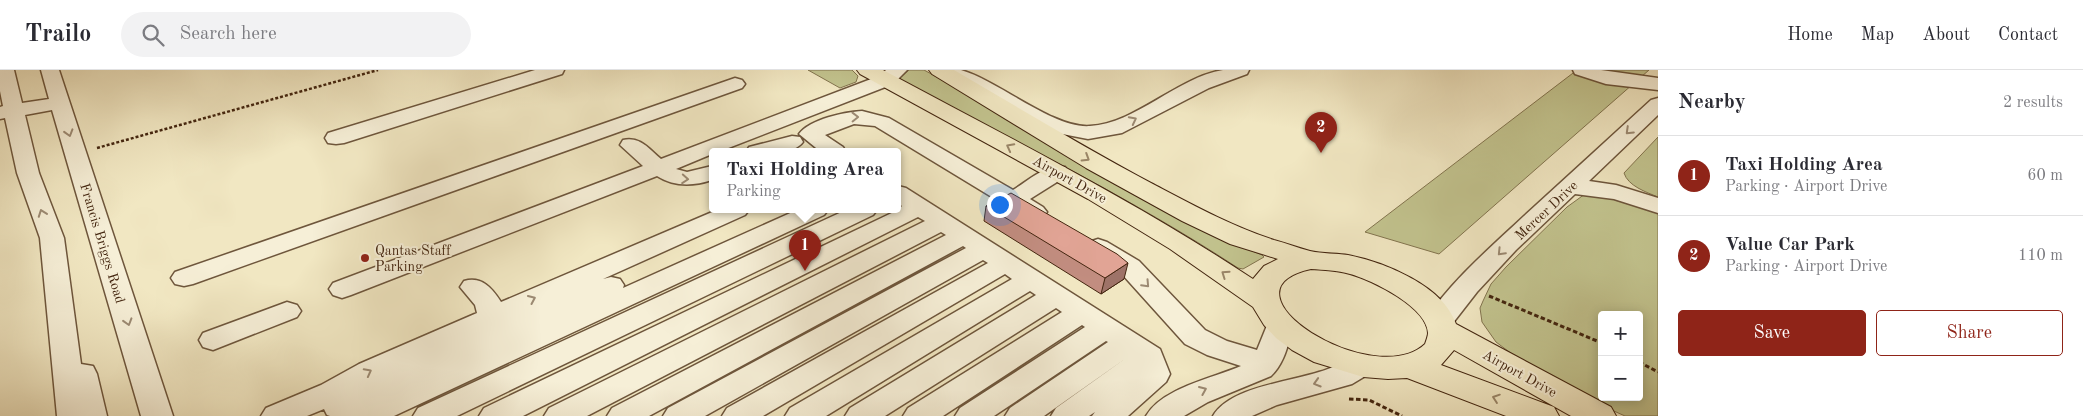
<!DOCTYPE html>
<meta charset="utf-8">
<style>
:root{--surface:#fff;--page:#f2f2f3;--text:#2b2b33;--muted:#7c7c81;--line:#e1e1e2;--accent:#8f2418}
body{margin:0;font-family:"Old Standard TT",serif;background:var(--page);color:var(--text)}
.controls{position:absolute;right:15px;bottom:15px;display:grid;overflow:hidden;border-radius:5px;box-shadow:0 2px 12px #0003}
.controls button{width:45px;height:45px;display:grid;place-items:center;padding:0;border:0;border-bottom:1px solid var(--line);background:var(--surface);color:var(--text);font:25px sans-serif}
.you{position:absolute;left:999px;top:134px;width:18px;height:18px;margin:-12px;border:4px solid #fff;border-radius:50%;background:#1a73e8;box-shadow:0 0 0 8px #1a73e833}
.badge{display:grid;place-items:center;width:32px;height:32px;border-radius:50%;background:var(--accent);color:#fff;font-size:16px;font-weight:700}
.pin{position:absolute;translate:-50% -41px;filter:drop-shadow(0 1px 2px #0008)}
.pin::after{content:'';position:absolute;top:26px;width:18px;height:15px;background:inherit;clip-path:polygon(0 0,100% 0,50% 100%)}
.popup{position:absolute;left:709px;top:78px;width:192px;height:65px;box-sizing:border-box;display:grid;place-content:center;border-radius:5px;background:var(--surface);filter:drop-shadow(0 1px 4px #0005);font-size:16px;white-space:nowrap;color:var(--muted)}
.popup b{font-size:19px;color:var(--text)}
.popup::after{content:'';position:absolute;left:50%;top:100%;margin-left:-10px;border:10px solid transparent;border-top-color:var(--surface)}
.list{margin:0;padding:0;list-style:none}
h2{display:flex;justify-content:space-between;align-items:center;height:65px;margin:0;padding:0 20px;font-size:21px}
h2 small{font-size:16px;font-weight:400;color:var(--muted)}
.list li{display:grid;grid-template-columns:32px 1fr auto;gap:15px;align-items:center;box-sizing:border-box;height:80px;padding:0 20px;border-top:1px solid var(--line)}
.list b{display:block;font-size:19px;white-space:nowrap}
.list p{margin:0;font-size:16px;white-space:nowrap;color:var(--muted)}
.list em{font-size:16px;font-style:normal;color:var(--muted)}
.actions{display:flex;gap:10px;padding:15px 20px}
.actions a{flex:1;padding:11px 0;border:1px solid var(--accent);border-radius:5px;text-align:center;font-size:18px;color:var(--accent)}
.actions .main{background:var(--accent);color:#fff}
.icon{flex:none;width:28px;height:28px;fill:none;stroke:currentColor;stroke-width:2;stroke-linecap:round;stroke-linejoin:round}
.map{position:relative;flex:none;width:1658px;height:346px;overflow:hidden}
header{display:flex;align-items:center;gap:30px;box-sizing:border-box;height:70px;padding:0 25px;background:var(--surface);border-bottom:1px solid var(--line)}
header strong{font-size:24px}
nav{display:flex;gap:28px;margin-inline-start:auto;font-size:18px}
.search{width:350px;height:45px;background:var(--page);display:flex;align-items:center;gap:12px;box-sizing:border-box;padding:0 18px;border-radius:28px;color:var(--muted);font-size:19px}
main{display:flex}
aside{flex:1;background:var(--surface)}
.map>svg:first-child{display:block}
.green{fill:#c2c38e;stroke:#82744e;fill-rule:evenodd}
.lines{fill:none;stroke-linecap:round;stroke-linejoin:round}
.minor-casing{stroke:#6e563c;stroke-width:3}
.major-casing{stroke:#43250f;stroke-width:2}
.path-far1{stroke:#43250f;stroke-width:2.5;stroke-dasharray:3 2;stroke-linecap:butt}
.path{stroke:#43250f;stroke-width:3;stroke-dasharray:4.5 2.5;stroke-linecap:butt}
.minor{fill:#f6efd7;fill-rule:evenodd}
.major{fill:#f1e7c2;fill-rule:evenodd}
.wall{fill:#c28d80;stroke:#43250f}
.shaded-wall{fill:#9e7368;stroke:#43250f}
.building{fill:#e1a495;stroke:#43250f}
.oneway{stroke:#9c8a73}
.oneway2{stroke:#9a8668}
.poi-dot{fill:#8f2418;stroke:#f6efd7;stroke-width:2}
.labels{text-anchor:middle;stroke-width:4;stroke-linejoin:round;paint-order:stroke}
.street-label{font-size:14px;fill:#43250f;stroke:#f6efd7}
.poi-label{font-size:14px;fill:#43250f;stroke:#f6efd7;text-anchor:start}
</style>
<header>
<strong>Trailo</strong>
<div class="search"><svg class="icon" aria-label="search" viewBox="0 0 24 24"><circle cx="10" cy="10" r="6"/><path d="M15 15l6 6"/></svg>Search here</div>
<nav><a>Home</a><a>Map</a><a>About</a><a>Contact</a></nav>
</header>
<main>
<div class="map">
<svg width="1658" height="346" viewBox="0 0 1658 346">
<rect width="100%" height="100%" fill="#f1e7c2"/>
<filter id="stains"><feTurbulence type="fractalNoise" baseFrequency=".004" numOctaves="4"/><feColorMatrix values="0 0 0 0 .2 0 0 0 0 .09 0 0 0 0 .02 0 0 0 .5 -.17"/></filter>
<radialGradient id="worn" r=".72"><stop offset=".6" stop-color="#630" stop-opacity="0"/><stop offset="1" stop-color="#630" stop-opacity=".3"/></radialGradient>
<path class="green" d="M 808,0 L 852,0 L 858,6 L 856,12 L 840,18 Z
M 909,0 L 924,0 L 935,6 L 1223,169 L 1262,185 L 1264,187 L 1243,199 L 1238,198 C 1131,128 1015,71 902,12 L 900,8 Z
M 1577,0 L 1649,0 L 1439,184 L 1365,162 Z
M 1658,67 L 1658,127 C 1646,122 1628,116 1624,103 Z
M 1591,122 L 1658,139 L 1658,346 L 1625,346 L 1605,337 L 1512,284 L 1496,272 L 1482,252 L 1480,238 L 1483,231 L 1491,214 L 1506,197 L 1567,137 L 1585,124 ZM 1602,245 L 1639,245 L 1639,327 L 1602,327 Z"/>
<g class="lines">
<defs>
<path id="minor" d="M 0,0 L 14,0 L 22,33 L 49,29 L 41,0 L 59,0 L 173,346 L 141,346 L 52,40 L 25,45 L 39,103 L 64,168 L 81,294 L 93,296 L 97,304 L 107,346 L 57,346 L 40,168 L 17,103 L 5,48 L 0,49 L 0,37 L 3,36 L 0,21 Z
M 535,0 L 564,0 L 562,4 L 344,73 L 336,74 L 328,73 L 325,68 L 328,63 Z
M 886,0 L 907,0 L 893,14 L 718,82 L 712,82 L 712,84 L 676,99 L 687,102 L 712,96 L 712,110 C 694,116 674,117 657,106 L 351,225 L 342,228 L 333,225 L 329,219 L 333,213 L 643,96 L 620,75 L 623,70 C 640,66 649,79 661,89 L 879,6 Z
M 935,0 C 943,0 953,0 961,0 C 999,11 1054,59 1090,56 C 1135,54 1178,7 1223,0 C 1231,0 1241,0 1249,0 L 1247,4 L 1209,18 L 1122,63 L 1088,69 L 1052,62 L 977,21 L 937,4 Z
M 1573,0 L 1601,0 L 1658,8 L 1658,20 L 1606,14 L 1575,4 Z
M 735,8 L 742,10 L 745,14 L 742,18 L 193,214 L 184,216 L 175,214 L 171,208 L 175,202 Z
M 1658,28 L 1658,45 L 1589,111 L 1616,115 L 1658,128 L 1658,143 L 1614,129 L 1575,124 L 1516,180 L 1477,222 L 1449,258 L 1439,260 L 1429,258 L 1425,251 C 1448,214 1492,176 1524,146 C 1567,107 1609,68 1651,30 Z
M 862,41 L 889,48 L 1013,120 C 1029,110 1047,93 1065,97 L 1068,102 L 1065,107 L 1030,129 L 1043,137 L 1047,142 L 1043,147 C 1027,151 1019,140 1005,135 L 875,56 L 854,54 L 825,65 L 843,77 L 846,82 L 821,82 L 799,64 C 810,49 845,42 862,41 Z
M 792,66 L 800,67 L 803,72 C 794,85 761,83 746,82 L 749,77 Z
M 898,116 L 906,118 L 1160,279 L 1170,304 L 1166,312 L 1128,346 L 1092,346 L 1095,342 L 1089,346 L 1051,346 L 1056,338 L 1129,286 L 1044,346 L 1005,346 L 1010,338 L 1108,272 L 1106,271 L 994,346 L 955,346 L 960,338 L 1085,257 L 1082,255 L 943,346 L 903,346 L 908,338 L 1062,242 L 1056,238 L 885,346 L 845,346 L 850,338 L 1036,225 L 1030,221 L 826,346 L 785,346 L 790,338 L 1012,209 L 1005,204 L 763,346 L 722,346 L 727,338 L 988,193 L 983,190 L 705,346 L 663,346 L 668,338 L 966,178 L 963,176 L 649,346 L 607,346 L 612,338 L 946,165 L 941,162 L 587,346 L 544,346 L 549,338 L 925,151 L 918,147 L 523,346 L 479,346 L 484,338 L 898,140 L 902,136 L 898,133 Z
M 717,140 L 749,140 L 745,145 L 603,209 L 611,207 L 620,209 L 624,215 L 623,218 L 797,140 L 828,140 L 824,145 L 394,346 L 330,346 L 327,345 L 324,339 L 307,346 L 261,346 L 266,338 L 321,315 L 359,294 L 477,243 L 475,235 L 460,217 L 464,211 C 482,206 492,218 501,232 Z
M 846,140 L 877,140 L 873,145 L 457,346 L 413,346 L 418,338 Z
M 1098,169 L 1107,172 L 1139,191 L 1205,260 L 1227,271 L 1257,280 L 1270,248 L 1280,246 L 1290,248 L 1294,255 C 1288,273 1285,293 1271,306 L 1208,332 L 1184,346 L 1146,346 C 1162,318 1213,308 1241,296 L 1207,285 L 1185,274 L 1121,203 L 1089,182 L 1085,177 L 1089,172 Z
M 287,232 L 297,235 L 301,241 L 297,247 L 213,280 L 203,277 L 199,270 L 203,263 Z
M 1362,285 L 1372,288 L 1377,295 L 1372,302 L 1352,314 L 1277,335 L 1252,346 L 1213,346 C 1230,317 1289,312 1319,302 C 1334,298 1347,289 1362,285 Z"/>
<path id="major" d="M 857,0 L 883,0 C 1008,67 1135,131 1253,209 L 1264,196 L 1278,189 L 1230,174 L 1182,151 L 1086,98 L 932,4 L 929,0 L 954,0 C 1019,38 1084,77 1151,113 C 1191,134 1231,156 1274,170 C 1286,173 1298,178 1310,181 C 1323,184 1336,183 1348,185 C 1384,192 1444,216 1456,254 L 1611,337 L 1616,346 L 1571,346 L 1454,280 L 1441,295 L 1554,337 L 1559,346 L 1506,346 L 1407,308 L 1388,309 L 1363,307 L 1314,292 L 1292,280 L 1276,268 L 1264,255 L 1253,237 L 1170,179 L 1088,129 L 860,4 ZM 1311,199 C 1324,200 1337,200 1350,204 C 1372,210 1427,237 1428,263 C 1428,266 1426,271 1425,274 C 1374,322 1211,221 1311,199 Z"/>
</defs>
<use href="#minor" class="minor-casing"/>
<use href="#major" class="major-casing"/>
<path class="path-far1" d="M 97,78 L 378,0"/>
<path class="path" d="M 1489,226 L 1602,273
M 1639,292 L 1658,302
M 1349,329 L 1369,330 L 1402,346"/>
<use href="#minor" class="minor"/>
<use href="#major" class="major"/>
</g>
<path class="wall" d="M 986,136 L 1124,209 L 1101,224 L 984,151 Z"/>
<path class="shaded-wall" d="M 1128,193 L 1124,209 L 1101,224 L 1105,208 Z"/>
<path class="building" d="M 1011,123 L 1117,184 L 1128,193 L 1105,208 L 986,136 Z"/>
<defs><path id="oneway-chevron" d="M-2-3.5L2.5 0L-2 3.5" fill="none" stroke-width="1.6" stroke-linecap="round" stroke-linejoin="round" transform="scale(1.25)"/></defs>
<g class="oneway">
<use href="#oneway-chevron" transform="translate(855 47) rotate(-1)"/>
<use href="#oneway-chevron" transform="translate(1133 50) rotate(-27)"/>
<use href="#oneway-chevron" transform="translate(1629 61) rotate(136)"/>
<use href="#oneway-chevron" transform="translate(69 63) rotate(73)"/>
<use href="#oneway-chevron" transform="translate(685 109) rotate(4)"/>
<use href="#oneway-chevron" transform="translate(42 143) rotate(-110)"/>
<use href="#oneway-chevron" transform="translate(1501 182) rotate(134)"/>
<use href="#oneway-chevron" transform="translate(1146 214) rotate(47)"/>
<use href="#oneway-chevron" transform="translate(532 229) rotate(-24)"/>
<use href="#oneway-chevron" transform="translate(128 252) rotate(73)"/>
<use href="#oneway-chevron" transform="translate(368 302) rotate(-28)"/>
<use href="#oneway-chevron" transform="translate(1317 313) rotate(163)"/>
<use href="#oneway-chevron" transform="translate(1203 320) rotate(-23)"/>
</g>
<g class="oneway2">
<use href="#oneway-chevron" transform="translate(1010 77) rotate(-152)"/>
<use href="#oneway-chevron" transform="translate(1086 88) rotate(32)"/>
<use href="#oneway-chevron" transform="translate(1225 204) rotate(-145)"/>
<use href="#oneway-chevron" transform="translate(1496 328) rotate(-161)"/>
</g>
<circle class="poi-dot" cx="365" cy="188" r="5"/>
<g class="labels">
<g class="street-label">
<text transform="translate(1070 109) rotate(29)" y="5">Airport Drive</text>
<text transform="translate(1546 140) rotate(-43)" y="5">Mercer Drive</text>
<text transform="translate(103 173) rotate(73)" y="5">Francis Briggs Road</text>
<text transform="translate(1520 303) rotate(29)" y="5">Airport Drive</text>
</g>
<g class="poi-label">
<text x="375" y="185">Qantas Staff<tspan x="375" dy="16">Parking</tspan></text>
</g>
</g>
<rect width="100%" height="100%" filter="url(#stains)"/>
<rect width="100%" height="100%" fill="url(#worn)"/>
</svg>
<div class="controls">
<button>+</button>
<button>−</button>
</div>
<div class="you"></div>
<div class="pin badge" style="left:805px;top:201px">1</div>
<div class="popup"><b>Taxi Holding Area</b>Parking</div>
<div class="pin badge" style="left:1321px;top:83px">2</div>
</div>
<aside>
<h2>Nearby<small>2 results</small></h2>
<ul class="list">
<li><span class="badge">1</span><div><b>Taxi Holding Area</b><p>Parking · Airport Drive</p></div><em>60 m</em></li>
<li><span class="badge">2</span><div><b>Value Car Park</b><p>Parking · Airport Drive</p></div><em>110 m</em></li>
</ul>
<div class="actions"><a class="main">Save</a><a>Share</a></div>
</aside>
</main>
